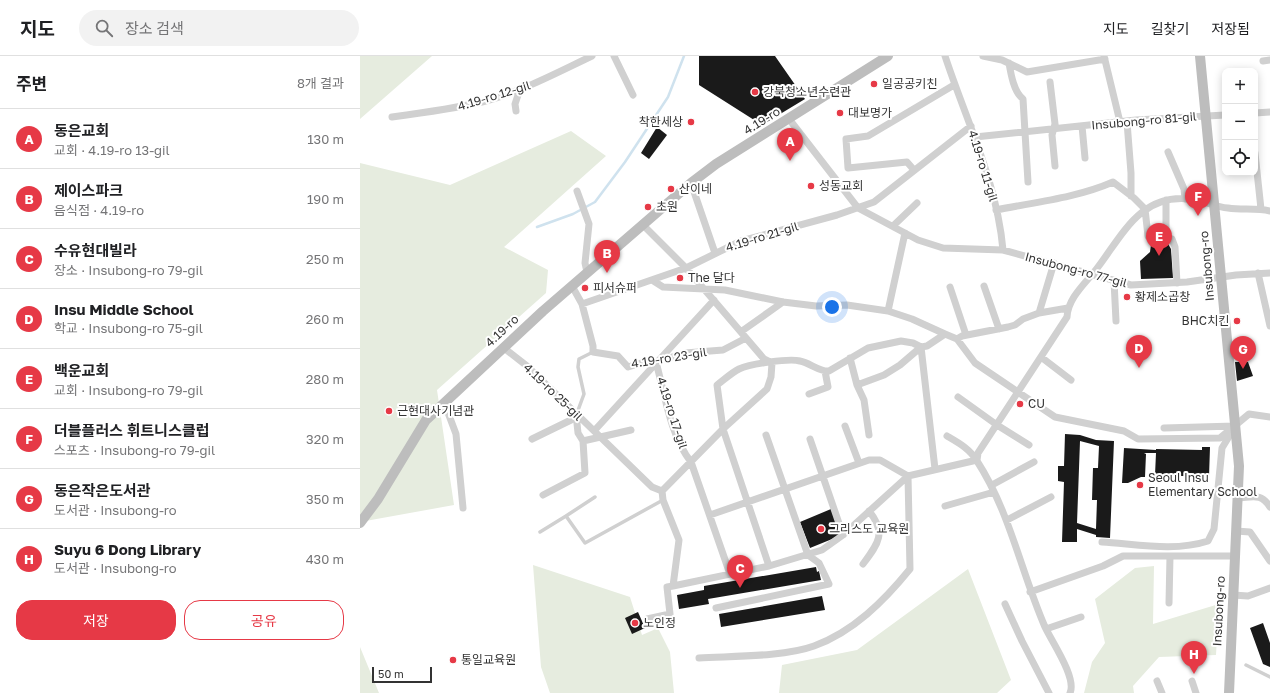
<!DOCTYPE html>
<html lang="ko">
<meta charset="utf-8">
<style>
:root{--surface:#fff;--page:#f2f2f2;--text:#202124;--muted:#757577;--line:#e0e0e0;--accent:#e63946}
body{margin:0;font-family:"Golos Text","Noto Sans KR",sans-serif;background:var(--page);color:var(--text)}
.controls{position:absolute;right:12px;top:12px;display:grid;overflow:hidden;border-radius:8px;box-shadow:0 2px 10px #0003}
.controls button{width:36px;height:36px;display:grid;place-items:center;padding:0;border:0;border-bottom:1px solid var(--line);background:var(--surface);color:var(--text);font:20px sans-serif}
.scale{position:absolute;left:12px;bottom:10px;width:60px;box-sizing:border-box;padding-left:4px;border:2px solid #333;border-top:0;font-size:11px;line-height:14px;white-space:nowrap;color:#333;-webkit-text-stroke:3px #fff;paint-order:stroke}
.you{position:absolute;left:472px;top:251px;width:14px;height:14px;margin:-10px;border:3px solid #fff;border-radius:50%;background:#1a73e8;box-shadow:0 0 0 6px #1a73e833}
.badge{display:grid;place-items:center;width:26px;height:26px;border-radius:50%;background:var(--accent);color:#fff;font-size:13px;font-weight:700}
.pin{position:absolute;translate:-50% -33px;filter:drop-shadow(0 1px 2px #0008)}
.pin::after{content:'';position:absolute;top:21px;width:14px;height:12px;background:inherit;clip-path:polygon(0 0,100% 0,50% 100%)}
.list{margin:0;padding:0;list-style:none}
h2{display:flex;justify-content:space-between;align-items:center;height:52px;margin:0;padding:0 16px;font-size:17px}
h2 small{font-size:13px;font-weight:400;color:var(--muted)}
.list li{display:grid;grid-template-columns:26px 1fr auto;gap:12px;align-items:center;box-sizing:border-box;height:60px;padding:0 16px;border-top:1px solid var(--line)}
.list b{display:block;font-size:15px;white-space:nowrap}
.list p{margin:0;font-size:13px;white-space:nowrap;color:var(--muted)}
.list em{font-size:13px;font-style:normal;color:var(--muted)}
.actions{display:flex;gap:8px;padding:12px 16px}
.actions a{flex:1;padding:9px 0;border:1px solid var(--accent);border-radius:16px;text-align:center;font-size:14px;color:var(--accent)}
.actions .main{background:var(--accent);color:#fff}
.icon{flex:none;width:22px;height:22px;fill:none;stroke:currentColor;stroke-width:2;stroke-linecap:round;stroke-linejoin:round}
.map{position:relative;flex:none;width:910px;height:637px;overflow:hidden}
header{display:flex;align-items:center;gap:24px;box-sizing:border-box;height:56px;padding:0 20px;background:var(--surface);border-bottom:1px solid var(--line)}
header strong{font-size:19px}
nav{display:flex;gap:22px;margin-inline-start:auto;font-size:14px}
.search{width:280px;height:36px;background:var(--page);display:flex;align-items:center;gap:10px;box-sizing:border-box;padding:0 14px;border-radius:22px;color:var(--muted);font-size:15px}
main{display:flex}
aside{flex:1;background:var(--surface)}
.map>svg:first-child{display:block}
.green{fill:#e6ecdf}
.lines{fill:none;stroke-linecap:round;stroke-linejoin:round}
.stream{stroke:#cfe2ee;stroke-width:2.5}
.building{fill:#1a1a1a;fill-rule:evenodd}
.lane{stroke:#d0d0d0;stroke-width:3.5}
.street{stroke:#d0d0d0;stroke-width:7}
.secondary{stroke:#bdbdbd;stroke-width:10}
.poi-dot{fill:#e63946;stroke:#fff;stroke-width:1.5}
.labels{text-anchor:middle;stroke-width:4;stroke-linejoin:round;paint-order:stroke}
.poi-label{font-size:12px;fill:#333;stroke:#fff;text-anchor:start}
.street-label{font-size:12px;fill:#333;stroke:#fff}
</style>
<header>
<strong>지도</strong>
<div class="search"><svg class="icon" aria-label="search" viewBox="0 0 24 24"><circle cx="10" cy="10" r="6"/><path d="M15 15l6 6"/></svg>장소 검색</div>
<nav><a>지도</a><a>길찾기</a><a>저장됨</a></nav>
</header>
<main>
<aside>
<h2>주변<small>8개 결과</small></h2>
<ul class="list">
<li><span class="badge">A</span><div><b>동은교회</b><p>교회 · 4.19-ro 13-gil</p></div><em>130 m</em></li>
<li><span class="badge">B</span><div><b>제이스파크</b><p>음식점 · 4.19-ro</p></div><em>190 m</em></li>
<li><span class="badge">C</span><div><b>수유현대빌라</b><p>장소 · Insubong-ro 79-gil</p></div><em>250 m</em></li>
<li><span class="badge">D</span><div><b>Insu Middle School</b><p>학교 · Insubong-ro 75-gil</p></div><em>260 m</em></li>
<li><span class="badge">E</span><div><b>백운교회</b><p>교회 · Insubong-ro 79-gil</p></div><em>280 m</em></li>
<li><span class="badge">F</span><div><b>더블플러스 휘트니스클럽</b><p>스포츠 · Insubong-ro 79-gil</p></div><em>320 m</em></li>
<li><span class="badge">G</span><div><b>동은작은도서관</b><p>도서관 · Insubong-ro</p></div><em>350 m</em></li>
<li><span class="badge">H</span><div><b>Suyu 6 Dong Library</b><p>도서관 · Insubong-ro</p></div><em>430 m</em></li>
</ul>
<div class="actions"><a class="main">저장</a><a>공유</a></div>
</aside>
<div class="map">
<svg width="910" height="637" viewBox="0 0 910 637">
<rect width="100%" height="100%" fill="#fff"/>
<path class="green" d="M 0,0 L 72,0 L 0,63 Z
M 211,75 L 246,100 L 144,191 L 188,214 L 186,237 L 77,334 L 94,449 L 0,466 L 0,107 L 90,129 Z
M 173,509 L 270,541 L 282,579 L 298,572 L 310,596 L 314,637 L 190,637 L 181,611 Z
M 794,510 L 793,568 L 859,548 L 856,599 L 799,601 L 773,630 L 774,637 L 724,637 L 732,606 L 745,587 L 735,543 L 775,512 Z
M 608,513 L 651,624 L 637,637 L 419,637 L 422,609 L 497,594 Z
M 0,591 L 19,637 L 0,637 Z"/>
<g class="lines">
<path class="stream" d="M 177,171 L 213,158 L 235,146 L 265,106 L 308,41 L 324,0"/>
</g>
<path class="building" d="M 339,0 L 415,0 L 445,43 L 402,69 L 339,29 Z
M 297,71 L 307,79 L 289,103 L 281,97 Z
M 804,181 L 811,193 L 813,222 L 781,223 L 780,205 L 790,196 L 792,182 Z
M 875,306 L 888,306 L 893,320 L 877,325 Z
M 705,378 L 720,379 L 736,384 L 754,385 L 750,482 L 736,481 L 736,479 L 717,473 L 717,486 L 702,486 L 704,426 L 698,425 L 698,410 L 704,410 ZM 720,385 L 739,390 L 738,412 L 733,412 L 732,444 L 737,444 L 736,473 L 717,467 Z
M 842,391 L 850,391 L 849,421 L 795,419 L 796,397 L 784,397 L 786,398 L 785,421 L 781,421 L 768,427 L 762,427 L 764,392 L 796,394 L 796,393 L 842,394 Z
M 471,453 L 482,479 L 450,492 L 440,466 Z
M 456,511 L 457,516 L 459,515 L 461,524 L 348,543 L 349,548 L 319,553 L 317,539 L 344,534 L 344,530 Z
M 462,540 L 465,554 L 361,571 L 359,558 Z
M 278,556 L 285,572 L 272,578 L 265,562 Z
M 903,567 L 910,587 L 910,611 L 903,608 L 890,572 Z"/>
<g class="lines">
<path class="lane" d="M 217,357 L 224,338 L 218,311 L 219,303 L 233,296
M 206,460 L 235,441
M 180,476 L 206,460 L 225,487 L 303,444
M 886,609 L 910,621"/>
<path class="street" d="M 254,0 L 273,39
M 585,0 C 606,64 637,126 643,194
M 623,0 L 642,4 L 667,16 L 745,3
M 744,0 L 760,66
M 903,5 L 910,4
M 649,7 C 651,19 654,36 663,43 L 668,126
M 690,26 L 695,68 L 692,79 L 695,110
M 156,55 L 155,48 L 160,33
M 895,57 L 910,56
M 32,61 C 62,57 92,53 122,46 C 161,36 196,17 232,0
M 429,63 L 498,152 L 558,184 L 583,192 L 643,194 L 771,229 L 827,226 L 876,219 L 910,217
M 767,66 L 771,117 L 771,140
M 722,70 L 725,102
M 615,81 L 776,64 L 865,59
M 808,96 L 824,133 L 825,143
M 895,97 L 901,153
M 554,114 L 547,106 L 488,112 L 486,83 L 508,80 L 594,29
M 331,127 L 355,197
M 217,135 L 229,168 L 225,207 L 227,216
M 636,154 C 676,146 716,142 753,126 L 774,142 L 785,153 L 788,180
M 282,168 L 326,212 L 404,303 L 412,307 L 411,321 L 407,333 L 363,373 L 302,435
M 533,170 L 557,147
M 806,178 L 806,144
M 812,183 L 815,191 L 817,227
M 898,217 L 910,270
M 292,224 L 303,231 L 365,234 L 423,246 L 456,250 L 487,249 L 528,255 L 552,263 L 585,278
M 754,225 L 756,265
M 212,230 L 222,248 L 233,290 L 233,296 L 258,300 L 268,311 L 291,304 L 296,306 L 325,297 L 363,294 L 386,282
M 624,230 L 639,273
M 590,231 L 606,279
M 222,248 L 326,212 L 381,185 L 477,159 L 514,146 L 611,70
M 528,255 L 545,177
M 679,257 L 694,207
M 382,275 L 423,246
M 597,283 L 615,307 L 695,361 L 764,375 L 778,383 L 860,382 L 889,358 L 910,361
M 561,291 L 575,413
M 144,292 L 167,310 L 292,431 L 302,435 L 303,444 L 319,484 L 313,530 L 307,531 L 310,558 L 287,563
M 681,301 L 711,324
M 490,302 L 497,329 L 504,344 L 509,379
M 296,306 C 305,339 310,379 331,406 L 370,518
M 497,329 L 524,319 L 540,309 L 561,291
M 449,338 L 468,331 L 465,315
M 598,341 L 637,369 L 669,389
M 84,346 L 96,378 L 103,452
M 485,370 L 499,407
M 804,372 L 875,370
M 234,375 L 354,244
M 587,380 C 599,387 610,393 617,405 C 650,456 661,516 685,571 C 692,586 717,622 710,637
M 172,383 L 211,364 L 216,358
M 450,383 L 483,479
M 223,385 L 271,374
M 617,404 L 618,397 L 707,261 C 708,241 727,226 738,211 C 763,178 781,138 829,143 C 842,144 855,151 868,152 C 882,154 896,152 910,155
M 632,429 L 674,406
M 183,439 L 225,417 L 223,385 L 218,377 L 216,358
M 878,442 C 894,441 901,437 910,451
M 585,450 L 634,436
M 647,464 L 691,441
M 876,475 L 890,476 L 910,505
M 742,486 C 776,488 815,496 848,485 L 854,473 L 862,392 L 873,374
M 503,508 C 518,488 527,477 509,455
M 409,510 L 363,373 L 357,329 C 364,324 371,317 379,313 C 390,308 429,302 440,305 C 450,307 460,316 469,315 L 508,292 L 541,285 L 553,287 L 561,291 L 567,290 L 585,278 L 597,283 L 602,280 L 648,271 L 655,269 L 663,263 L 679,257 L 708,252
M 313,530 L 409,510 L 462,494 L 483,479 L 548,420 L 617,404
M 670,536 L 743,510 L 763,500 L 875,500
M 873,539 L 888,540 L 910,532
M 809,547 L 810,500
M 645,548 L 662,585 L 689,637
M 356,552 L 469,528 L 459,507 L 448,499 L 406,379
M 686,573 L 721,561
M 339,602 C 371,600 424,601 454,590 C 493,576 524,545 550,513 L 548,420 L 520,404 L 509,404 L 350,459
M 797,625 L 802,637
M 832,625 L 836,637"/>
<path class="secondary" d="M 840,0 L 879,410 L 869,637
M 0,467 L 18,443 L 66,364 L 183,255 L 331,127 L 356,108 L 528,0"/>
</g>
<g class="poi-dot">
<circle cx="514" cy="28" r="4"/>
<circle cx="395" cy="36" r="4"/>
<circle cx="480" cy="57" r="4"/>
<circle cx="331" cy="66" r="4"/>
<circle cx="451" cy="130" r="4"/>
<circle cx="311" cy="133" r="4"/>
<circle cx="288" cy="151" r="4"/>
<circle cx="320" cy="222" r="4"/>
<circle cx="225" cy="232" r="4"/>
<circle cx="767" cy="241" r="4"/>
<circle cx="877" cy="265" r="4"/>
<circle cx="660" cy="348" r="4"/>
<circle cx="29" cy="355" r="4"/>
<circle cx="780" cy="429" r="4"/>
<circle cx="461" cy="473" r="4"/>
<circle cx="275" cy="567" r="4"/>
<circle cx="93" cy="604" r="4"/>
</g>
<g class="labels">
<g class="poi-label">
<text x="522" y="32">일공공키친</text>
<text x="403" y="40">강북청소년수련관</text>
<text x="488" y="61">대보명가</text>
<text x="323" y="70" text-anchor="end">착한세상</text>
<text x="459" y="134">성동교회</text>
<text x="319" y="137">산이네</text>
<text x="296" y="155">초원</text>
<text x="328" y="226">The 달다</text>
<text x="233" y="236">피서슈퍼</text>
<text x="775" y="245">황제소곱창</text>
<text x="869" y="269" text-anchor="end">BHC치킨</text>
<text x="668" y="352">CU</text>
<text x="37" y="359">근현대사기념관</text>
<text x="788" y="426">Seoul Insu<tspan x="788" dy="14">Elementary School</tspan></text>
<text x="469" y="477">그리스도 교육원</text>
<text x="283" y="571">노인정</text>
<text x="101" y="608">통일교육원</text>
</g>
<g class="street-label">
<text transform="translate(134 40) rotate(-17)" y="4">4.19-ro 12-gil</text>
<text transform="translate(402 65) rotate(-32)" y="4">4.19-ro</text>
<text transform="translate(784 65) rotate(-5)" y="4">Insubong-ro 81-gil</text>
<text transform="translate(623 110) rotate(73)" y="4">4.19-ro 11-gil</text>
<text transform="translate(402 181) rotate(-17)" y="4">4.19-ro 21-gil</text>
<text transform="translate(847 210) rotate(-95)" y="4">Insubong-ro</text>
<text transform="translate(716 214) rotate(15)" y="4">Insubong-ro 77-gil</text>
<text transform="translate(142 275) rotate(-43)" y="4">4.19-ro</text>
<text transform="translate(309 302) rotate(-9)" y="4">4.19-ro 23-gil</text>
<text transform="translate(193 336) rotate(44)" y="4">4.19-ro 25-gil</text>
<text transform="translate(312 357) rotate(72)" y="4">4.19-ro 17-gil</text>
<text transform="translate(859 555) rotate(-87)" y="4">Insubong-ro</text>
</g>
</g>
</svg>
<div class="controls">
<button>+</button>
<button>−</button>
<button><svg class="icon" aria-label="locate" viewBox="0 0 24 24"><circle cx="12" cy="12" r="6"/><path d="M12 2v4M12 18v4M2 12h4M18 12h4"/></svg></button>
</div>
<div class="scale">50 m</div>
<div class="you"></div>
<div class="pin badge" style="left:430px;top:105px">A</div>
<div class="pin badge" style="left:247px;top:217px">B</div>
<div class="pin badge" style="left:380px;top:532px">C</div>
<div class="pin badge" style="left:779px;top:312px">D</div>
<div class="pin badge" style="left:799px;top:200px">E</div>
<div class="pin badge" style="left:838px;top:160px">F</div>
<div class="pin badge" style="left:883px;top:313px">G</div>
<div class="pin badge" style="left:834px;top:618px">H</div>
</div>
</main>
